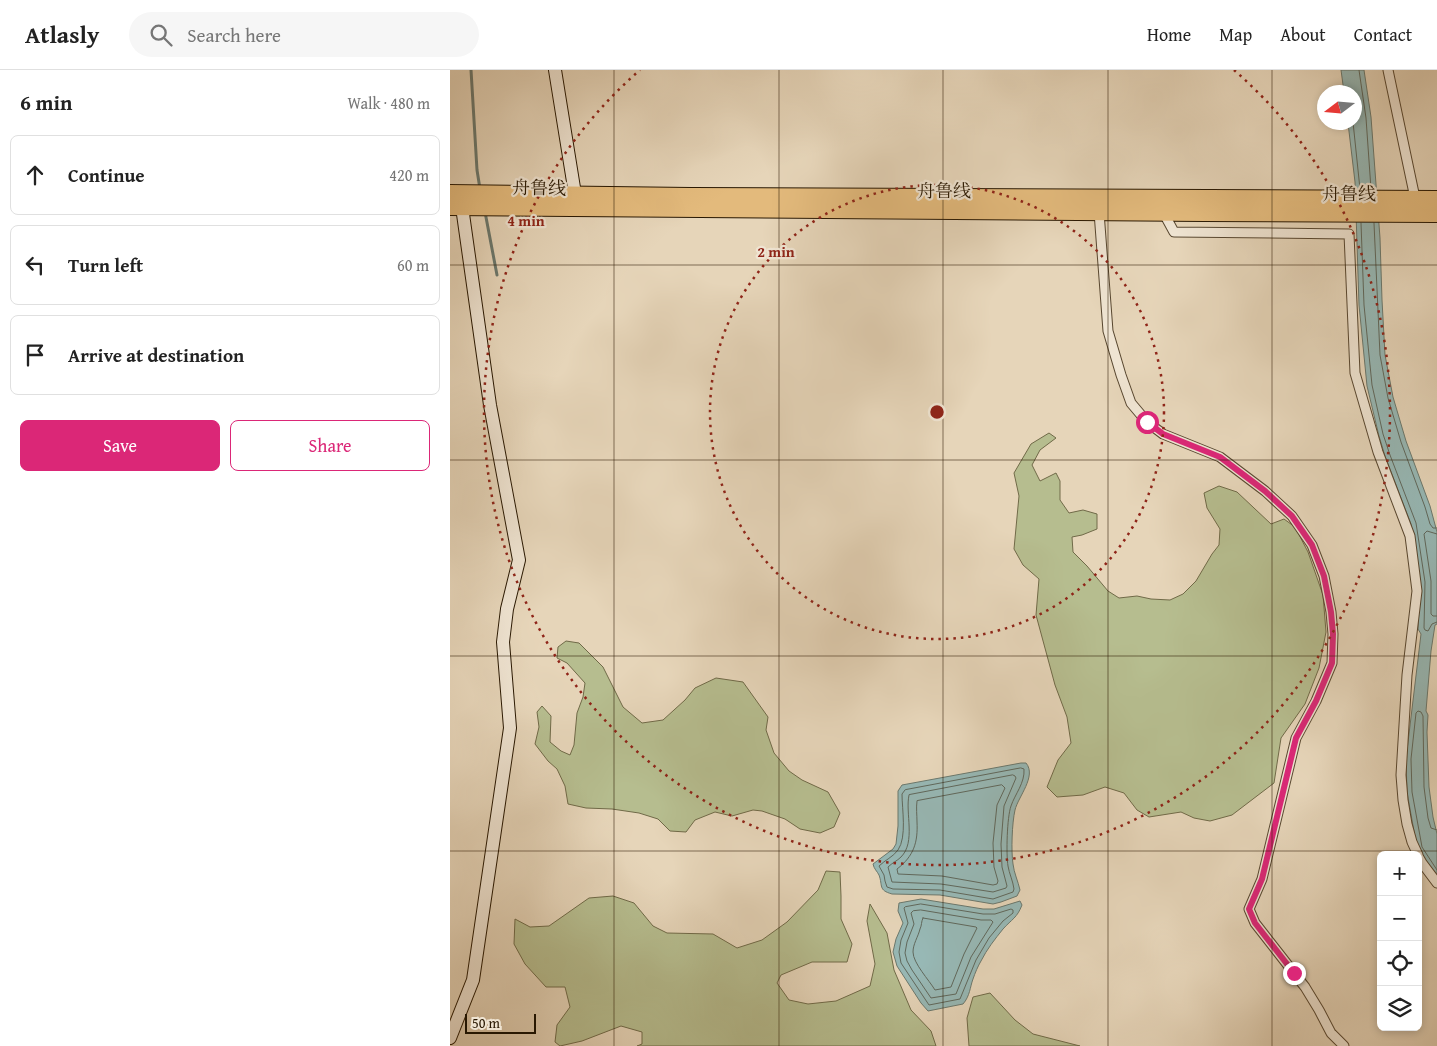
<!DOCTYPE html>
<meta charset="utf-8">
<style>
:root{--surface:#fff;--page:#f6f6f6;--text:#222;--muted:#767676;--line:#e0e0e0;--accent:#db2777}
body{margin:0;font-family:"Gentium Book Plus","Noto Serif SC",serif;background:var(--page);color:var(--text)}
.controls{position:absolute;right:15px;bottom:15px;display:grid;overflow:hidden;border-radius:8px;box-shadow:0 2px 8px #0003}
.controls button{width:45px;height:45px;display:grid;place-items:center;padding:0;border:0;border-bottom:1px solid var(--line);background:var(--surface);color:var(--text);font:25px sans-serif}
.compass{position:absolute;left:867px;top:15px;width:45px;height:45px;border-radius:50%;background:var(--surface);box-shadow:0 2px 8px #0003;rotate:254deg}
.scale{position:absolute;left:15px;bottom:12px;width:71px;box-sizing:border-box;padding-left:5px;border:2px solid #291802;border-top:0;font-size:14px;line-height:18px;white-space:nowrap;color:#291802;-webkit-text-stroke:4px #efe4d2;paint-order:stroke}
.stop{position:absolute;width:15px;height:15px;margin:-11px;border:4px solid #db2777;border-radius:50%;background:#fff}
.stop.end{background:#db2777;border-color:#fff;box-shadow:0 1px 5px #0008}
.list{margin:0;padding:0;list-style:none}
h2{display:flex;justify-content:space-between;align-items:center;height:65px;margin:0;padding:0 20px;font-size:21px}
h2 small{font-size:16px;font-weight:400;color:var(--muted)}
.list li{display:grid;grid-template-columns:32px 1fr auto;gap:15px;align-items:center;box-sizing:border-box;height:80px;margin:0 10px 10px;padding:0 10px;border:1px solid var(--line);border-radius:8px}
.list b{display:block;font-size:19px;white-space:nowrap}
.list em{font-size:16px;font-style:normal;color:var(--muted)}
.actions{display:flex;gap:10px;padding:15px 20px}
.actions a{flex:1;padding:11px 0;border:1px solid var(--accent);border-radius:8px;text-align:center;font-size:18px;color:var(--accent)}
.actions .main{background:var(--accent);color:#fff}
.icon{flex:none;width:28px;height:28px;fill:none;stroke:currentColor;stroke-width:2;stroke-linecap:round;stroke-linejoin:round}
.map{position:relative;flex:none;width:987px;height:976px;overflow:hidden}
header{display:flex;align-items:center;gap:30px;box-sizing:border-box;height:70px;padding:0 25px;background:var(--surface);border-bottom:1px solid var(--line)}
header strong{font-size:24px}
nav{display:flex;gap:28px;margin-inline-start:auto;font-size:18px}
.search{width:350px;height:45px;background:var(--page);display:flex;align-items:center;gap:12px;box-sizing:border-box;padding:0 18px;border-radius:28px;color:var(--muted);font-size:19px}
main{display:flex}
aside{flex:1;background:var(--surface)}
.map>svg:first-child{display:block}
.green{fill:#b6bd8f;stroke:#706a48}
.water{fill:#97b8b5;stroke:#6b786d}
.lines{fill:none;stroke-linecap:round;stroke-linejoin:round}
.shore{stroke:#60685c;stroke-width:1}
.stream{stroke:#6b786d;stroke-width:3}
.street-casing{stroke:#584730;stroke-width:11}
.secondary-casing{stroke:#291802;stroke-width:14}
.highway-casing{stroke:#291802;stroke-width:18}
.street{stroke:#efe4d2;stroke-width:9}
.secondary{stroke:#efe4d2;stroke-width:12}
.highway{stroke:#e3ba7c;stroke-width:16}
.route{stroke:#db2777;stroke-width:6}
.grid{fill:none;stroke:#291802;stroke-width:1;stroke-opacity:0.55}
.ring{fill:none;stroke:#8f2418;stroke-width:2.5;stroke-dasharray:2.5 5}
.labels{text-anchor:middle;stroke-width:4.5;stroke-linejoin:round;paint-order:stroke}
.street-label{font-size:18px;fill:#291802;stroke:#efe4d2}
.centre{fill:#8f2418;stroke:#efe4d2;stroke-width:2.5}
.ring-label{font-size:15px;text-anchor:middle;font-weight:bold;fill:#8f2418;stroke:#efe4d2;stroke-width:4.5;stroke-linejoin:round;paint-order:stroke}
</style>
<header>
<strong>Atlasly</strong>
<div class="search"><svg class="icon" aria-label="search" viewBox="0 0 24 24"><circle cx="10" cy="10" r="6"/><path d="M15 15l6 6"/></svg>Search here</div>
<nav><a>Home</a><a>Map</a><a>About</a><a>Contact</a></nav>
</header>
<main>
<aside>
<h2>6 min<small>Walk · 480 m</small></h2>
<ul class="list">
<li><svg class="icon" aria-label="ahead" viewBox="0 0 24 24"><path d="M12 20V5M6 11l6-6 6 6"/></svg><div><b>Continue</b></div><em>420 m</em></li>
<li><svg class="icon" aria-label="left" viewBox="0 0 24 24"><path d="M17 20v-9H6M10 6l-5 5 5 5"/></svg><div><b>Turn left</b></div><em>60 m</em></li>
<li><svg class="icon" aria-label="arrive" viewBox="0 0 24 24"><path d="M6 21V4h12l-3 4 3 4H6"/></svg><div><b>Arrive at destination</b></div></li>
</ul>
<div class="actions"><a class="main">Save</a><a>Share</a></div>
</aside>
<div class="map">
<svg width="987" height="976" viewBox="0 0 987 976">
<rect width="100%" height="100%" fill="#e6d5b9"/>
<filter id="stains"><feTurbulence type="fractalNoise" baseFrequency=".004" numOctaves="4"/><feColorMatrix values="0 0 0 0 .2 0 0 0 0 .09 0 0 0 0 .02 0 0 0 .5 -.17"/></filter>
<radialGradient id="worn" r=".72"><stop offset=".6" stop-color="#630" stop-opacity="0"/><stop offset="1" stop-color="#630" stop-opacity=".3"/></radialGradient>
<path class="green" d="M 599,363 L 606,368 L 590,380 L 582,395 L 590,411 L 606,403 L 610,411 L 610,430 L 619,443 L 633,440 L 647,444 L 647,459 L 632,465 L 622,467 L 623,482 L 637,496 L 658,521 L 669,528 L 687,526 L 701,529 L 720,530 L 733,524 L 746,511 L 762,484 L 769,475 L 770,459 L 757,438 L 754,423 L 769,416 L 787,422 L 821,454 L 834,449 L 845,457 L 858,482 L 873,525 L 876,562 L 869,598 L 855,634 L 831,668 L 824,713 L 782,745 L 760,751 L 744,748 L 731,742 L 699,747 L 687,740 L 674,723 L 655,717 L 633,725 L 607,727 L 597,717 L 608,690 L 621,673 L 617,647 L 605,615 L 586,545 L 589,509 L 573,495 L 564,479 L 569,426 L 564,403 L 581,374 Z
M 116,571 L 129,573 L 153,597 L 173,637 L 192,653 L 213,650 L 235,630 L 245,618 L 266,608 L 293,612 L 318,647 L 316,660 L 324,683 L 339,701 L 352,710 L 378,722 L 390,743 L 384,757 L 370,763 L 350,759 L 335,749 L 312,741 L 303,740 L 282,746 L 265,742 L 245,750 L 236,762 L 220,761 L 208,749 L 189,743 L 162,739 L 136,738 L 118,734 L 115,716 L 107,699 L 98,691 L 85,674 L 89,657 L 87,642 L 92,636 L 101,646 L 100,672 L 111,681 L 120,685 L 124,675 L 127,643 L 133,627 L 135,613 L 117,593 L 107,588 L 108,577 Z
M 376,801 L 390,802 L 391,826 L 391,849 L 402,874 L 397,892 L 362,892 L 331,905 L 327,913 L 339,930 L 358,934 L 386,931 L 420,916 L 425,894 L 417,851 L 420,834 L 437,863 L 444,900 L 461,940 L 481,961 L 486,976 L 187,976 L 192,974 L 192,962 L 171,956 L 132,971 L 110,976 L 105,972 L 107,955 L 120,937 L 115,917 L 96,917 L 75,894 L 64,874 L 65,849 L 80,857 L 99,856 L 139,828 L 163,826 L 184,833 L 203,856 L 217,863 L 263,864 L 287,878 L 312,870 L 337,852 L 368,820 Z
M 540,923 L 565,950 L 583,964 L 630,976 L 519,976 L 517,948 L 523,927 Z"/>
<path class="water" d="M 891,0 L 914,0 L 921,47 L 930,168 L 932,230 L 935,285 L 943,327 L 956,371 L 980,436 L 987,462 L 987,554 L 985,555 L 981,581 L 976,641 L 978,645 L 977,662 L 979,717 L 983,747 L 987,764 L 987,808 L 967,778 L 957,722 L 956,689 L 971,564 L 968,559 L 970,512 L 961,454 L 935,386 L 929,366 L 917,316 L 909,235 L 905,112 L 898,53 L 904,52 L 904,22 L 894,22 Z
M 571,693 L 576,693 C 587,706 568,727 565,740 C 562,753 561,781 563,794 C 564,803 568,811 570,820 L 567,826 L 551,832 L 543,834 L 490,825 L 442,824 C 428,820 433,816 429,805 C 427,801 424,799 423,794 L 443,779 L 446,774 L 448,756 L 448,721 L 452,715 Z
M 471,829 L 533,839 L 544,839 L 570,831 L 572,835 C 567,848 562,849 553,859 C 545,869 537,879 531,891 C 528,896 525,903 523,909 C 520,917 520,926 513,934 L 478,941 L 471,933 L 447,896 L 443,882 L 446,869 L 453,853 L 448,841 L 449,833 Z"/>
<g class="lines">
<path class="shore" d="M 909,0 L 916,48 L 921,119
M 903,52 L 910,119
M 911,153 L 914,235 L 922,315 L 933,364 L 940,385 L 966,453 L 975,512 L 974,558 L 975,560 L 978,561 L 982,554 L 987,552
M 924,153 L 930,285 L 938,328 L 951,372 L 975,437 L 980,454 L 983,458 L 987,458
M 987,464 L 977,461 L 974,464 L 981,511 L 981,544 L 983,546 L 987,546
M 571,698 L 574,699 C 575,713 565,724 561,736 C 557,747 556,784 558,796 C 559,803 563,811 564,819 L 563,822 L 543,829 L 490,820 L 443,819 L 437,817 L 435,811 L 434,805 L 429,796 C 435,790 443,787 448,780 C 457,767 452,739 452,724 L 455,720 Z
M 563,705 L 565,706 L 566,708 L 554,736 L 551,774 L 552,797 L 557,816 L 556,818 L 543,822 L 491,814 L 442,812 L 438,797 C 442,793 447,791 451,787 C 466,772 455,743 459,725 Z
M 552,715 L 555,718 L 547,735 L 543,773 L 544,797 L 548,811 L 547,814 L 543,815 L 492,806 L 448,804 L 447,799 C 464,786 468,772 467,752 C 467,745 466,738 467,731 Z
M 987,760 L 981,758 L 978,748 L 974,717 L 973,646 L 971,642 L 968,641 L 966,643 L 961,689 L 962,722 L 972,777 L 987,800
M 471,834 L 533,844 L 545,844 L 561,839 L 563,840 L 563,843 L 553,851 L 539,868 L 526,890 L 510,929 L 479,935 L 451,893 L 449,882 L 451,870 L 458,853 L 454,838 L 455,837 Z
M 471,840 L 531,850 L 541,850 L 543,852 L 521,887 L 506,924 L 481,928 L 462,900 L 457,891 L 455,883 L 457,872 L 464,854 L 461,843 L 463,841 Z
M 473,848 L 526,857 L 527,858 L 514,884 L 501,917 L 485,920 C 479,910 463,893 463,882 C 463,874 468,867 470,859 C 472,855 471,852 473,848 Z"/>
<path class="stream" d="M 21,0 L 27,100 L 30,119
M 35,142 L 47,205"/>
<defs>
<path id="street" d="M 938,0 L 965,128
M 712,140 L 724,162 L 899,164 L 905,303 L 928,382 L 960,466 L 967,521 L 957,605 L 951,705 L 953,730 L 957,754 L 962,772 L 968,785
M 649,142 L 658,261 L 671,305 L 681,333 L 697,352 L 713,364 L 770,387 L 815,421 L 842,446 L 862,475 L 874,506 L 881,542 L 883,564 L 882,593 L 866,631 L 846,668 L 812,809 L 799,839 L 805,853 L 855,917 L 869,940 L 881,963 L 894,976
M 968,786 L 972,793 L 987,813"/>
<path id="secondary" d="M 105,0 L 125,124 L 124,133
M 0,968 L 23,910 L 60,658 L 53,572 L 57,539 L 69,490 L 40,335 L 12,137"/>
<path id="highway" d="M 0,123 L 241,126 L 987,129
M 0,137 L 753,143 L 987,144"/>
</defs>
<use href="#street" class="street-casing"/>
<use href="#secondary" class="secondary-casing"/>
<use href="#highway" class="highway-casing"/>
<use href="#street" class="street"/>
<use href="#secondary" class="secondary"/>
<use href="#highway" class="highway"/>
</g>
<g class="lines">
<path class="route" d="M 697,352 L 713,364 L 770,387 L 815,421 L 842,446 L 862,475 L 874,506 L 881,542 L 883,564 L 882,593 L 866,631 L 846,668 L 812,809 L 799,839 L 805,853 L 844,903"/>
</g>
<path class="grid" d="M 164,0 L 164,976M 329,0 L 329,976M 493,0 L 493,976M 658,0 L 658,976M 822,0 L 822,976M 0,195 L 987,195M 0,390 L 987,390M 0,586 L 987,586M 0,781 L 987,781"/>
<g class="ring">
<circle cx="487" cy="342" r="227"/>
<path d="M784 0A453 453 0 1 1 190 0"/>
</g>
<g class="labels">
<g class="street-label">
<text transform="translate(89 118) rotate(1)" y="6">舟鲁线</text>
<text x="494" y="127">舟鲁线</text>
<text x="899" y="130">舟鲁线</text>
</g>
</g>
<circle cx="487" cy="342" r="8" class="centre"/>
<g class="ring-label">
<text x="76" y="156">4 min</text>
<text x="326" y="187">2 min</text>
</g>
<rect width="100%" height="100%" filter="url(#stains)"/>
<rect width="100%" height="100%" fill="url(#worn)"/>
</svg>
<div class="controls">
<button>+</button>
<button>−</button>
<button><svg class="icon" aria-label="locate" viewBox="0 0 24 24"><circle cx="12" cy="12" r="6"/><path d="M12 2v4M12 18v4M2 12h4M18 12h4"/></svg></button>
<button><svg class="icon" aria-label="layers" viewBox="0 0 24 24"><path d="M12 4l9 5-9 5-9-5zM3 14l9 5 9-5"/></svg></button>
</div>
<svg class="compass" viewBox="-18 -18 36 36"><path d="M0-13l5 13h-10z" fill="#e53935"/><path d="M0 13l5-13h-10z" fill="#767676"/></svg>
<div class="scale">50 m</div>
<div class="stop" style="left:697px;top:352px"></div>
<div class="stop end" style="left:844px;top:903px"></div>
</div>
</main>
